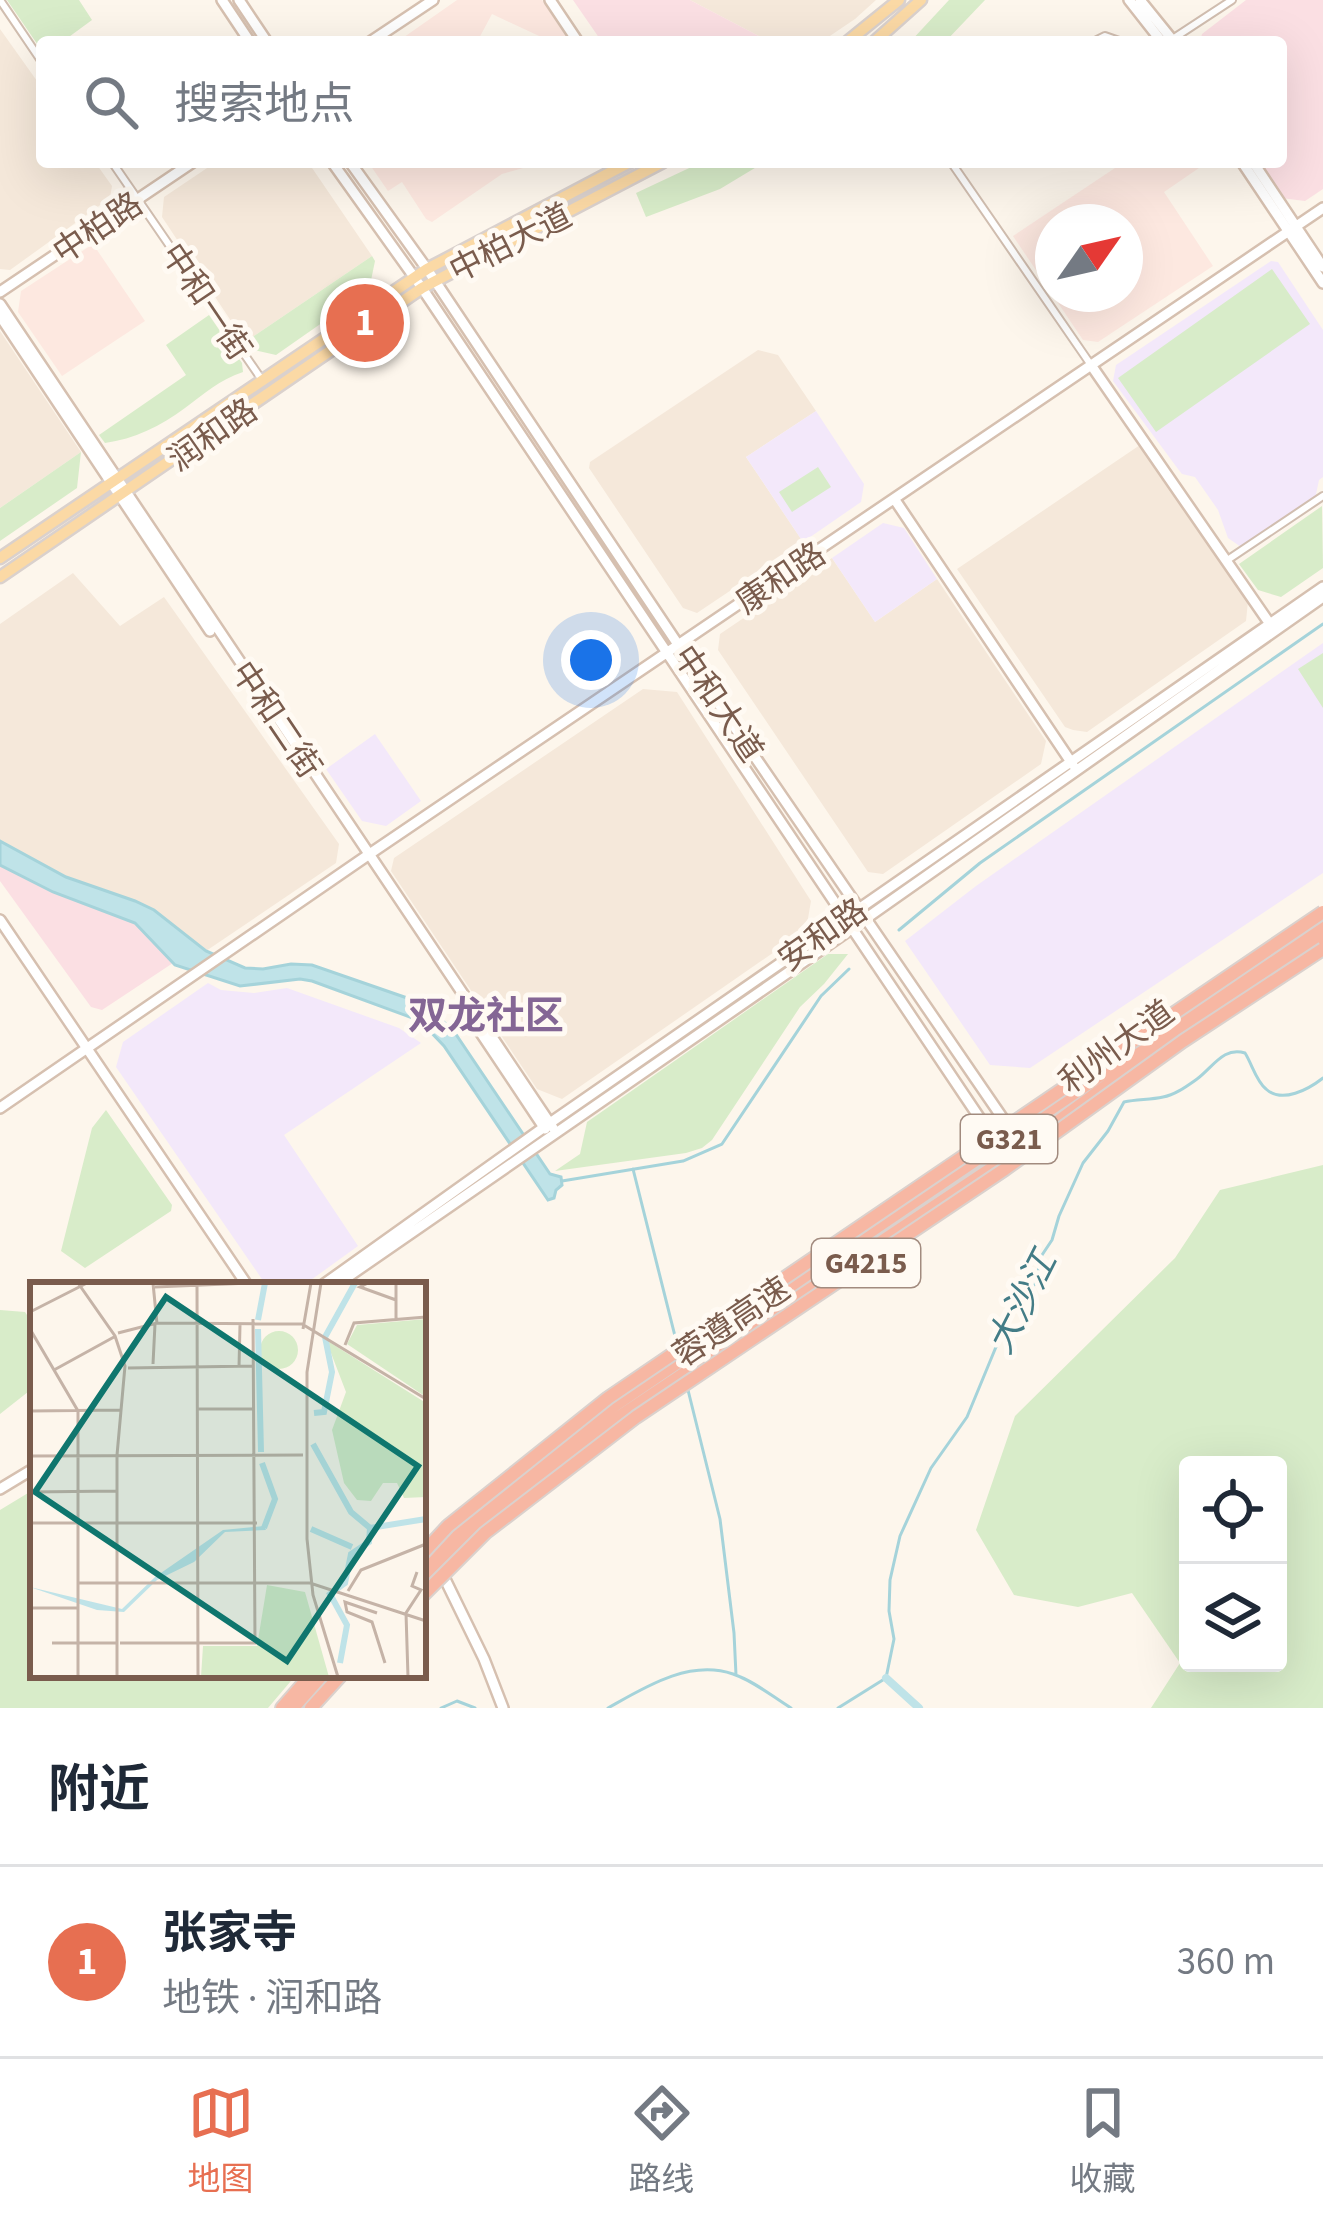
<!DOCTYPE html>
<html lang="zh">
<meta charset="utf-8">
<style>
:root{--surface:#fff;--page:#f6f6f7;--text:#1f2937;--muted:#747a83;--line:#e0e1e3;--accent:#e76f51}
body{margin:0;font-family:"Source Sans 3","Noto Sans SC",sans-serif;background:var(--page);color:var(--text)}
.controls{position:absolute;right:36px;bottom:36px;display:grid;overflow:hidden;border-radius:12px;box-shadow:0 12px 48px #0002}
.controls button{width:108px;height:108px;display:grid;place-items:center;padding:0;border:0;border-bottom:3px solid var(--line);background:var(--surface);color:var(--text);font:60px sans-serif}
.compass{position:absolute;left:1035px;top:204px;width:108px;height:108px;border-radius:50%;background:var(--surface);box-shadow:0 12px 48px #0002;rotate:56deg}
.you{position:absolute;left:591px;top:660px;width:42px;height:42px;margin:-30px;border:9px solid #fff;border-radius:50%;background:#1a73e8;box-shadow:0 0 0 18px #1a73e833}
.badge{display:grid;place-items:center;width:78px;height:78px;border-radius:50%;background:var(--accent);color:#fff;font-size:39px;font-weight:700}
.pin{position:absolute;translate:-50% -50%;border:6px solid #fff;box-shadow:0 3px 12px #0006}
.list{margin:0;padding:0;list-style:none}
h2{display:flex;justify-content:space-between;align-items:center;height:156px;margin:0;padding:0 48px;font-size:51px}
h2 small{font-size:39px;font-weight:400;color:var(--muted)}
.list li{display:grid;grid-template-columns:78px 1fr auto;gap:36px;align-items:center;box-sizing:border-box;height:192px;padding:0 48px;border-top:3px solid var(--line)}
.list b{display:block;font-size:45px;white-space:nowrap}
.list p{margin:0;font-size:39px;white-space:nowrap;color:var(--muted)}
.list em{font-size:39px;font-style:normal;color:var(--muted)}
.icon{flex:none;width:66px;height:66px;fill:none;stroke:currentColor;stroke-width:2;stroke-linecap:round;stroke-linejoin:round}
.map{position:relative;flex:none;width:1323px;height:1708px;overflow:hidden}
.search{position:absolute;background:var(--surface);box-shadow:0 12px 48px #0002;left:36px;right:36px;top:36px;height:132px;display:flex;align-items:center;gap:30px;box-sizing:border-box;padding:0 42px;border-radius:12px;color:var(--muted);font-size:45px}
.sheet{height:348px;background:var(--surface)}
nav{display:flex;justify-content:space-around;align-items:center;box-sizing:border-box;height:168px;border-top:3px solid var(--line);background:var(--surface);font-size:33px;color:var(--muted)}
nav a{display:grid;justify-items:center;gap:6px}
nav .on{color:var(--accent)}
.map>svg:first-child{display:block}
.residential{fill:#f5e8da}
.commercial{fill:#fde8e0;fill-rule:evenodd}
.education{fill:#f3e8fa}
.medical{fill:#fbdfe3}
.green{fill:#d8ecc9;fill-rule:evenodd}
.water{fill:#bfe3e8;stroke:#a5d3da;stroke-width:3}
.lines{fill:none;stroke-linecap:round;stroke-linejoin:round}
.stream{stroke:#a5d3da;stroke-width:3}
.canal{stroke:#bfe3e8;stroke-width:8}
.street-casing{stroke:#d1beb0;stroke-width:10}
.secondary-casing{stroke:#d6c0b0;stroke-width:14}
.primary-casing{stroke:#dad1cd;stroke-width:15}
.highway-casing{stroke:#dad1cd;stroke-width:16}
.street{stroke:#fff;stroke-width:6}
.secondary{stroke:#fff;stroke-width:9}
.primary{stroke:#fbd9a5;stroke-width:10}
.highway{stroke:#f7b7a3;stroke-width:12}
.highway-bridge-casing{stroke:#dad1cd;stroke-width:16;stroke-linecap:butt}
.highway-bridge{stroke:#f7b7a3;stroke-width:12}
.labels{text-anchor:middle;stroke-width:10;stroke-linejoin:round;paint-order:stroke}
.shield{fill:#fffaf3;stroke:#a28b7f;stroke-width:3}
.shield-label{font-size:30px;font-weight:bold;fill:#7a5c4d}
.street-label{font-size:33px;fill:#7a5c4d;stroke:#fffaf3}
.water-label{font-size:36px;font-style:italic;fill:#437c86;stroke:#fffaf3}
.quarter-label{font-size:39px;font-weight:bold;fill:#846695;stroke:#fffaf3}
.inset-river{fill:none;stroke:#bfe3e8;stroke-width:6}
.inset-road{fill:none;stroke:#c5b3a7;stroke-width:3}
.view{fill:#0f766e;fill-opacity:0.15;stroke:#0f766e;stroke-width:6}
.inset-edge{fill:none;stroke:#7a5c4d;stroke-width:6}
</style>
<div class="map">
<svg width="1323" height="1708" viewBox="0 0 1323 1708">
<rect width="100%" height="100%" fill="#fdf6ec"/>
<path class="residential" d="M 690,0 L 876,0 L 855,19 L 821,42 L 770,42 Z
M 0,29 L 42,88 L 42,162 L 95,162 L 112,186 L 110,198 L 10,270 L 0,269 Z
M 216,162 L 308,162 L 372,256 L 245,342 L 162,217 L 164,197 Z
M 0,331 L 81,452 L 0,508 Z
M 758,350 L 778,355 L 816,411 L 746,457 L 803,542 L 697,613 L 683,608 L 589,468 L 590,462 Z
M 1140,445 L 1248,601 L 1246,621 L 1087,732 L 1073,730 L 1065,727 L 957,569 Z
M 832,558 L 875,622 L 937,579 L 1046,741 L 1041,764 L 883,874 L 868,872 L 718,650 L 720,634 Z
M 73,573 L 120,626 L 164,597 L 339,844 L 336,863 L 206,951 L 154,910 L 135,901 L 66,877 L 0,841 L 0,624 Z
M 643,689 L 677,692 L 811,901 L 806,930 L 562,1099 L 537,1089 L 391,871 L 394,858 Z"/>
<path class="commercial" d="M 457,0 L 542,0 L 570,42 L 552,42 L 492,14 L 477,42 L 397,42 Z
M 368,162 L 545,162 L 502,174 L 432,222 L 426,219 L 402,182 L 388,191 Z
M 1124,162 L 1195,162 L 1199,168 L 1164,192 L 1213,266 L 1098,342 L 1083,340 L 1013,236 ZM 1125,222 L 1125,294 L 1053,294 L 1053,222 Z
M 93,244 L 145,321 L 62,376 L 18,312 L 21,291 Z"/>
<path class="education" d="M 1271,261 L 1278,262 L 1323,330 L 1323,477 L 1319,480 L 1315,499 L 1241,547 L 1228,538 L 1218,510 L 1195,477 L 1182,474 L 1178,469 L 1113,381 L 1116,365 Z
M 816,411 L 864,484 L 861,502 L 803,542 L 746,457 Z
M 883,523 L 904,528 L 937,579 L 875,622 L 832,558 Z
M 1323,643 L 1323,873 L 1030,1068 L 990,1065 L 905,941 L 976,886 Z
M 375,734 L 421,801 L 386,826 L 362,821 L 326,769 Z
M 208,983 L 221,990 L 254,993 L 287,988 L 399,1028 L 421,1043 L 284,1135 L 358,1246 L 304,1285 L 266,1285 L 116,1067 L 123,1042 Z"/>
<path class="medical" d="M 573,0 L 690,0 L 770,42 L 602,42 Z
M 1246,0 L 1323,0 L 1323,189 L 1305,201 L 1281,198 L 1258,162 L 1281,162 L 1281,42 L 1200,42 L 1202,34 Z
M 0,865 L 53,892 L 135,923 L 173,963 L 102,1010 L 91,1007 L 0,881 Z"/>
<path class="green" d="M 7,0 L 79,0 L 92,20 L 62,42 L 42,42 L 42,51 Z
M 949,0 L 985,0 L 945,42 L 910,42 Z
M 702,162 L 765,162 L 720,189 L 646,217 L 636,193 Z
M 372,256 L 375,261 L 369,290 L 276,355 L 250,349 L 245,342 Z
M 1272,269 L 1310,324 L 1156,432 L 1118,378 Z
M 209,315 L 242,363 L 243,372 C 219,380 205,393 185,408 C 161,426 134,439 105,443 L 99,435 L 186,375 L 166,345 Z
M 81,452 L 77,488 L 0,541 L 0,508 Z
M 818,467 L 831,487 L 792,512 L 779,492 Z
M 1322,506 L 1323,568 L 1281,597 L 1258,590 L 1239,564 Z
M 1323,653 L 1323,708 L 1298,669 Z
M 828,954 L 848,954 L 824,984 L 800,1007 L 712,1140 L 702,1148 L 686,1153 L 555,1171 L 580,1154 L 587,1122 Z
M 106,1110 L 172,1205 L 171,1211 L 85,1268 L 61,1251 L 92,1128 Z
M 1323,1165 L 1323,1708 L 1151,1708 L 1180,1663 L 1132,1593 L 1078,1607 L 1014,1595 L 976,1530 L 1015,1416 L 1175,1258 L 1220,1190 ZM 1188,1465 L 1278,1465 L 1278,1663 L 1188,1663 Z
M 0,1310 L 25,1312 L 33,1324 L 33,1388 L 0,1414 Z
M 33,1490 L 33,1675 L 296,1675 L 268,1708 L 0,1708 L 0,1510 Z"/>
<path class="water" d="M 0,841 L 66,877 L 135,901 L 154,910 L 206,951 L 245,968 L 263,969 L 291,964 L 312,965 L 410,999 L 427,1008 L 453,1030 L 550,1174 L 561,1177 L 562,1185 L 556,1190 L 554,1198 L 548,1200 L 444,1046 L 424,1025 L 410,1017 L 312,981 L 300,979 L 240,986 L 175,965 L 135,923 L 53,892 L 0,865 Z"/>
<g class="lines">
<path class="stream" d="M 899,930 L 980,863 L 1323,624
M 633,1169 L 678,1348
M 562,1181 L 683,1161 L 722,1144 L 821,996 L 849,969
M 687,1386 L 720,1519 L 734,1633 L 736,1675
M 441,1708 L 457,1701 L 475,1708
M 608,1708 C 645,1687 689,1659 733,1674 C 754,1681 773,1697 791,1708
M 838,1708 L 886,1678 L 894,1639 L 889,1611 L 890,1580 L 900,1536 L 931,1468 L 967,1417 L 1015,1301 L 1035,1284 L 1042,1255 L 1052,1240 L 1059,1216 L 1083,1163 L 1108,1131 L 1124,1102 C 1137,1099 1150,1100 1163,1097 C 1175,1095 1187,1086 1197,1079 C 1213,1067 1224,1046 1245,1053 C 1252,1064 1256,1081 1266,1089 C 1282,1104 1309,1089 1323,1078"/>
<path class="canal" d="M 886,1678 L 919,1708"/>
<defs>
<path id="street" d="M 0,0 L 42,62
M 1171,40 L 1232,0
M 1093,42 L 1105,36 L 1122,42
M 1147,42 L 1158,37
M 112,162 L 262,380
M 951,162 L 1091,365
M 1226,561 L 1323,496"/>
<path id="secondary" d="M 222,0 L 250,42
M 239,0 L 267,42
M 550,0 L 578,42
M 1129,0 L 1162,42
M 1140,0 L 1174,42
M 370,42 L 433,0
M 332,162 L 422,288 L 995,1141
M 350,162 L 427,269 L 681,649 L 1010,1129
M 1242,162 L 1323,283
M 1253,162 L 1323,267
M 0,292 L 193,162
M 0,304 L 553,1128
M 0,316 L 210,631
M 1091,365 L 1272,627
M 895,500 L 1073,765
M 0,920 L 247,1285
M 471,1018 L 545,1129
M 0,1108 L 371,853 L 1323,208
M 323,1285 L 550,1123 L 1323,587
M 336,1285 L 851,929 L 1323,597
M 0,1489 L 33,1469
M 443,1575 L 484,1659 L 503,1708"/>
<path id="primary" d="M 847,42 L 899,0
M 874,42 L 921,0
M 0,558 L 427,269 L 630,162
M 0,577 L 422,288 L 663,162"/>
<path id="highway" d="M 423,1569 L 475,1519 L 615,1405 L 1323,924
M 423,1586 L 481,1527 L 622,1415 L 1022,1148 L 1193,1022 L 1323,936
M 282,1708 L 311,1675
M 293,1708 L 322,1675
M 311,1708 L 341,1675"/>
</defs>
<use href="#street" class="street-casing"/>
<use href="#secondary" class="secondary-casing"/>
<use href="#primary" class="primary-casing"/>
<use href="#highway" class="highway-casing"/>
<use href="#street" class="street"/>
<use href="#secondary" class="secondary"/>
<use href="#primary" class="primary"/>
<use href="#highway" class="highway"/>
<defs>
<path id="highway-bridge" d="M 423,1553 L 448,1526 L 608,1398 L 1323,912
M 423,1595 L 485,1533 L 636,1417 L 1005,1169 L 1183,1041 L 1323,949"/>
</defs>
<use href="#highway-bridge" class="highway-bridge-casing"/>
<use href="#highway-bridge" class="highway-bridge"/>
</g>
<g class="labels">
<g class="shield">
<rect x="961" y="1115" width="96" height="48" rx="9"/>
<rect x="812" y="1239" width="108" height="48" rx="9"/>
</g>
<g class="shield-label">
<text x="1009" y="1149">G321</text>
<text x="866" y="1273">G4215</text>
</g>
<g class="street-label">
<text transform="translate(97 227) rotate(-34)" y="12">中柏路</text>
<text transform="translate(510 242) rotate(-27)" y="12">中柏大道</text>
<text transform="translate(207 301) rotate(56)" y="12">中和一街</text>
<text transform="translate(212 434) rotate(-35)" y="12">润和路</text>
<text transform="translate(780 577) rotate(-34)" y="12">康和路</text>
<text transform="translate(719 703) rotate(56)" y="12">中和大道</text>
<text transform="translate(277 719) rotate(56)" y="12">中和二街</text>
<text transform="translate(822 934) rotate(-35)" y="12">安和路</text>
<text transform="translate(1116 1046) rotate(-36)" y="12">利州大道</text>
<text transform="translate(731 1321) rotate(-34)" y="12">蓉遵高速</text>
</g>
<g class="water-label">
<text transform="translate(1021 1302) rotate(-63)" y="13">大沙江</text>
</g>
<g class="quarter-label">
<text x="486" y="1029">双龙社区</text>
</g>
</g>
<g transform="translate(30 1282)">
<rect width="396" height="396" fill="#fdf6ec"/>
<path d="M 396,37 L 396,115 L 317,62 L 327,43 ZM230 68a19 19 0 1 1 38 0a19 19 0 1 1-38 0ZM 296,58 L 396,121 L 396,215 L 374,216 L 367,201 L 353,201 L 341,219 L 327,218 L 314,201 L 302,148 L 316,110 ZM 237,303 L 275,310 L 299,395 L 171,395 L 173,364 L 227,364 Z" fill="#d8ecc9"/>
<path d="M 234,244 L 236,248 L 195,250 L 164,280 L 127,298 L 94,330 L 67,328 L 0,305 L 92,327 L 125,295 L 193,248 Z" fill="#bfe3e8"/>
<path class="inset-river" d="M 228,38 L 235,1M 228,47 L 231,170M 284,131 L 294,130 L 302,90 L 295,55 L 325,1M 283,162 L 321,230 L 340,246 L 339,260 L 321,272 L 315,301 L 300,312 L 317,343 L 310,381M 232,181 L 245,217 L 234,246M 340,246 L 396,237M 281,247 L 322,265"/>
<path class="inset-road" d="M 48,1 L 85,54 L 95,84 L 87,173 L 87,395M 123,1 L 127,42M 167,1 L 168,395M 291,1 L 277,90 L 277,257 L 283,313 L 308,395M 338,1 L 330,5 L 366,18M 366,1 L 366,38M 125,5 L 220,1M 0,30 L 57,1M 0,47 L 48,129 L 48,395M 273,47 L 281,1M 88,51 L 127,41 L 272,42 L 396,117M 315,63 L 324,41 L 396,35M 123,82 L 125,42M 209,85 L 210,43M 98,86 L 224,84M 24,88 L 84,55M 168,127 L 224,127M 0,129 L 92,128M 0,174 L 273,173M 0,210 L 87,209M 0,241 L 227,241M 48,301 L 280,301 L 396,339M 318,309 L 331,288 L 396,262M 1,326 L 48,326M 347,331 L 315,320 L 317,330 L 342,340 L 355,381M 22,361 L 87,361M 90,361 L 225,361 L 223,37M 378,395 L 376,331 L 391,308 L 382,304 L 387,290"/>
<path class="view" d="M 136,15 L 388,184 L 257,379 L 5,210 Z"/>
<rect width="396" height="396" class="inset-edge"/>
</g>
</svg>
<div class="controls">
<button><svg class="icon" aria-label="locate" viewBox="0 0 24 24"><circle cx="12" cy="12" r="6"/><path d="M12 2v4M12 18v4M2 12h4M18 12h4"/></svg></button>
<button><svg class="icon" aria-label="layers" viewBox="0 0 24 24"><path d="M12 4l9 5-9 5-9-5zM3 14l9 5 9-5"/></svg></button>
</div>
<svg class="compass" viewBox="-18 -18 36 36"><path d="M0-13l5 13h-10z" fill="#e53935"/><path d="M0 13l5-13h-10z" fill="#747a83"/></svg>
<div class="you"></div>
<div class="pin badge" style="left:365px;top:323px">1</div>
<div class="search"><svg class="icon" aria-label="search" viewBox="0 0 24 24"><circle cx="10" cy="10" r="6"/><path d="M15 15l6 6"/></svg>搜索地点</div>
</div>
<section class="sheet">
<h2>附近<small></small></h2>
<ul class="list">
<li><span class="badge">1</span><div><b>张家寺</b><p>地铁 · 润和路</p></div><em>360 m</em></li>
</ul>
</section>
<nav>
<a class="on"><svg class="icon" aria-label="map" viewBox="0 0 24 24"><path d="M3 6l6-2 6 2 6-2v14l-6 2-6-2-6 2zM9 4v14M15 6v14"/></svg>地图</a>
<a><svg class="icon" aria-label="directions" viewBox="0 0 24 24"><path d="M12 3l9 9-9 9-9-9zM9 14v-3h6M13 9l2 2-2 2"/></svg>路线</a>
<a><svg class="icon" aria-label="saved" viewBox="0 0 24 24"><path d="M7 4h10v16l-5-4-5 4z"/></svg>收藏</a>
</nav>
